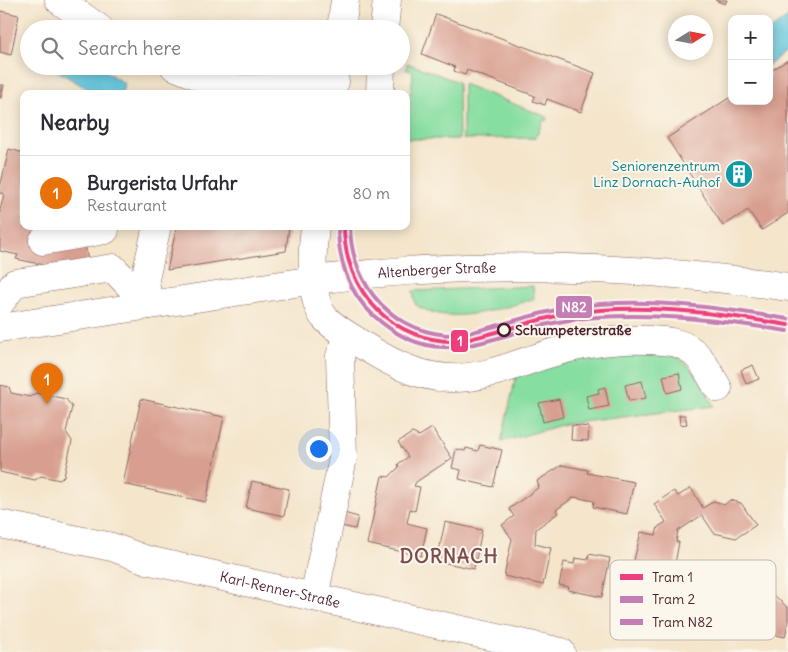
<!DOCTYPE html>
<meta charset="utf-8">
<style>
:root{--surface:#fff;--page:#f2f2f3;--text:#2b2b33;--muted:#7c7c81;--line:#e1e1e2;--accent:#1f6fb2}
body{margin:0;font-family:Delius,sans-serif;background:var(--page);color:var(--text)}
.controls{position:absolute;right:15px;top:15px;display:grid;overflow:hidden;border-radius:10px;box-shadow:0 2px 12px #0003}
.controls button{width:45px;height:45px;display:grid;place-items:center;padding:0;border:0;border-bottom:1px solid var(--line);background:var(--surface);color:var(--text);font:25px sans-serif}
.compass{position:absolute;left:668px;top:15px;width:45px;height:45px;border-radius:50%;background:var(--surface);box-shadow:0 2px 12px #0003;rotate:79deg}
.you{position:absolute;left:318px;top:448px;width:18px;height:18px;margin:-12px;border:4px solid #fff;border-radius:50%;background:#1a73e8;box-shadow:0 0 0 8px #1a73e833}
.badge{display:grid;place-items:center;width:32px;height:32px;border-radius:50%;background:var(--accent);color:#fff;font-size:16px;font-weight:700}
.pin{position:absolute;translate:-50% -41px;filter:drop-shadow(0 1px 2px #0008)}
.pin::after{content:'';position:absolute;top:26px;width:18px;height:15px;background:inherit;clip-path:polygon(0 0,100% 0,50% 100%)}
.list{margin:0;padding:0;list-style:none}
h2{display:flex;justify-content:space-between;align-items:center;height:65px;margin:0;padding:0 20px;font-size:21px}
h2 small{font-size:16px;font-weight:400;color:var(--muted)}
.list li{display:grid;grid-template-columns:32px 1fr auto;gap:15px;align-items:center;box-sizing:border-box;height:75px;padding:0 20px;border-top:1px solid var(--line)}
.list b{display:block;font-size:19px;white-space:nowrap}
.list p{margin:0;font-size:16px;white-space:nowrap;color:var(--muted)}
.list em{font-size:16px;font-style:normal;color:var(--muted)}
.icon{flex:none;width:28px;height:28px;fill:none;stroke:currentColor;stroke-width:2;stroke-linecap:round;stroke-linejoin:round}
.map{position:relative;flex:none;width:788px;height:652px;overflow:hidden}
.search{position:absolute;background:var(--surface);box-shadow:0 2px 12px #0003;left:20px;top:20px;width:390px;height:55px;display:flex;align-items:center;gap:12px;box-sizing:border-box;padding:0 18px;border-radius:28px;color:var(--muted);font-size:19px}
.panel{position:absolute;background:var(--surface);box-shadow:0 2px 12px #0003;left:20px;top:90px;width:390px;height:140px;border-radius:10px}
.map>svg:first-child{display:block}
.green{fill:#87dea1;stroke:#687e66}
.water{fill:#60c6dd;stroke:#557284}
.building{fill:#d89f90}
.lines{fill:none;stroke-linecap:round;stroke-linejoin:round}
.minor-casing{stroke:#866463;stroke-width:29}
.minor{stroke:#fff;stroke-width:28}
.tram-1-casing{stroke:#fbf7ec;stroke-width:8}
.tram-2-casing{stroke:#fbf7ec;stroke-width:8}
.tram-3-casing{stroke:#fbf7ec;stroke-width:8}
.tram-1{stroke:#ed3f80;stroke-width:4}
.tram-2{stroke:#c57eb5;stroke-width:4}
.tram-3{stroke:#c57eb5;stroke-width:4}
.stop-dot{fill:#fbf7ec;stroke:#4a1f2b;stroke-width:2.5}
.labels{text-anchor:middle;stroke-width:4;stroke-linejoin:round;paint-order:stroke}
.culture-label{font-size:14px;fill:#0d838f;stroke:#fbf7ec;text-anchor:end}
.street-label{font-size:14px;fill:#4a1f2b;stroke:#fbf7ec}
.stop-label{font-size:14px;font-weight:bold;fill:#4a1f2b;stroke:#fbf7ec;text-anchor:start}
.district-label{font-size:19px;font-weight:bold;letter-spacing:1px;fill:#7c4c4e;stroke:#fbf7ec}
.key{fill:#fbf7ec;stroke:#c6b6b2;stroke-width:1}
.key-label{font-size:14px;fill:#4a1f2b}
.line-badge{stroke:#fbf7ec;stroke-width:2}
.badge-label{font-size:14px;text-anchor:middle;font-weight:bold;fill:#fff}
</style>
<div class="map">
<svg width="788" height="652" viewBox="0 0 788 652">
<rect width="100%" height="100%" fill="#fbf7ec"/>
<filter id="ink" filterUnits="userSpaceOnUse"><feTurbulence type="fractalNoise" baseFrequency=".02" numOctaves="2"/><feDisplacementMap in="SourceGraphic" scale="10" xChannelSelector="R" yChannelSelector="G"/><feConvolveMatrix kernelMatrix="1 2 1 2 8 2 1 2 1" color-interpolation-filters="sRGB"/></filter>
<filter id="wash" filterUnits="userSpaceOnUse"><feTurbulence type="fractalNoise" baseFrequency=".0096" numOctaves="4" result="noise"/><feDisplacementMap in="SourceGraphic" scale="20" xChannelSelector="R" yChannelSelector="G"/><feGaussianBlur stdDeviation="1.12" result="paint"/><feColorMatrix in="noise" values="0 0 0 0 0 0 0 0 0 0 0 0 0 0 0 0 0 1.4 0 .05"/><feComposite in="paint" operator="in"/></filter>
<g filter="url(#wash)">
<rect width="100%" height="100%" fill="#f4e5cb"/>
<path class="green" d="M 407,63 L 458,82 L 459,139 L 407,139 L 406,97 L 411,93 L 413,73 L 410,70 L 406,70 Z
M 463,84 L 547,117 L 546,121 L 543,120 L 536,138 L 463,139 Z
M 533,286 L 534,299 C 501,308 446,328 415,304 L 413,291 Z
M 624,350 C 635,352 666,352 675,356 C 694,365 704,389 714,406 L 565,424 L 501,442 L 516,376 L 553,364 Z"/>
<path class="water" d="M 788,17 L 788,50 L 769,65 L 769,31 Z
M 49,66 L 97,66 L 125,84 L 121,94 L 93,94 L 93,92 Z"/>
<g id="blocks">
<path class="building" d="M 715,0 L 727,0 L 725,4 Z
M 0,11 L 19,15 L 11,55 L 0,52 Z
M 436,14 L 595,73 L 581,112 L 547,99 L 545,105 L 533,101 L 535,96 L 467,70 L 465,75 L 454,71 L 455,67 L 422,54 Z
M 788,60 L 788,213 L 762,230 L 748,210 L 723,226 L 667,138 L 732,96 L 732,101 L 769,101 L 769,72 Z
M 0,85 L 4,85 L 1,98 L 0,98 Z
M 9,149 L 24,153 L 24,226 L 82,226 L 92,285 L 54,267 L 16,259 L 18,255 L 0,251 L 0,210 L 4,194 L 0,193 L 0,188 Z
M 177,226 L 289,226 L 286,251 L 167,270 Z
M 753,365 L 759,379 L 746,384 L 741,370 Z
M 679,373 L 682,389 L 667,393 L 663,376 Z
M 642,381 L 646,398 L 629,401 L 625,385 Z
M 0,385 L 9,387 L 11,393 L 30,397 L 36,393 L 66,399 L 72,407 L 66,432 L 72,441 L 64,476 L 60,480 L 41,476 L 35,480 L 0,472 Z
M 605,387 L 609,406 L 589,410 L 586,396 L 599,393 L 598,389 Z
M 141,399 L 224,417 L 206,502 L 123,484 Z
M 559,399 L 563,417 L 543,422 L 539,403 Z
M 679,415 L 685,415 L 687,424 L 680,425 Z
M 572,425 L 589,427 L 588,441 L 571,440 Z
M 432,428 L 452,458 L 416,482 L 414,486 L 420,487 L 415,511 L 410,509 L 407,523 L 427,528 L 421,556 L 367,544 L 382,476 L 389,477 L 399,467 L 398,464 L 408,457 L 398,442 L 412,433 L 419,436 Z
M 480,445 L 502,450 L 493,487 L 459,479 L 461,470 L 452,468 L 456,449 L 465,451 L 466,448 L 478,451 Z
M 562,465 L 588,470 L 587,473 L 634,482 L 627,514 L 593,507 L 594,501 L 574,497 L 556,510 L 558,513 L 536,529 L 535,544 L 551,548 L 543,585 L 504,576 L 512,539 L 502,525 L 514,516 L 509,509 L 539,487 L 537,481 Z
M 252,481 L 289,489 L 284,516 L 246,508 Z
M 691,488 L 703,508 L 714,501 L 724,505 L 730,500 L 741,503 L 756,525 L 736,538 L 714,533 L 702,515 L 678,531 L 676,542 L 679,542 L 674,569 L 669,568 L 667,577 L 680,579 L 675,604 L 631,595 L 635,571 L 640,572 L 642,562 L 634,560 L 641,532 L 656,535 L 658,527 L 666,522 L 654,504 L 674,491 L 678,496 Z
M 344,513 L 358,517 L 355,529 L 341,526 Z
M 445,522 L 482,530 L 474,569 L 437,561 Z
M 589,554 L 610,558 L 602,597 L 568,590 L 569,587 L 559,585 L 564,562 L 574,564 L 575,558 L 588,560 Z
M 729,580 L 747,584 L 744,598 L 763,602 L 774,595 L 788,608 L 788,622 L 785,637 L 749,629 L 750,623 L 739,621 L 738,626 L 706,619 L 702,611 L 688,608 L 693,583 L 718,589 Z"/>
</g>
</g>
<g filter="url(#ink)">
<use href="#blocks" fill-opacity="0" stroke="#866463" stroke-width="1"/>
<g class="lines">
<defs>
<g id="minor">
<path d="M 59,0 L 100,29"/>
<path d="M 341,29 L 345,0"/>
<path d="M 384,29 L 387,0"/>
<path d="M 174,66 L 221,85 L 242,89 L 267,88 L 308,80 L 335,82"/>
<path d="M 380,94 L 381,66"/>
<path d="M 315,226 C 312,249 309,301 325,318 C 333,327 346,334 356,341 C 384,359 415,377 449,378 C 483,379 514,365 545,355 C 579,344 612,338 649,340 C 664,341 680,341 692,351 C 704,360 710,376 718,388"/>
<path d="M 43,241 L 105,230"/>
<path d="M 0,303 L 15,283 L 113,268 L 148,305"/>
<path d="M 148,305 L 145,279 L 157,226"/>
<path id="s1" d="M 0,328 L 314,280 C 471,260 632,265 788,287"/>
<path id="s2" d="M 0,524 L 112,547 L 147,560 L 561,652"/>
<path d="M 314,597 L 343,458 L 340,356 C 343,347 346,343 355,340"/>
</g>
</defs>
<use href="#minor" class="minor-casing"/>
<use href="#minor" class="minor"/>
<defs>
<path id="tram-1" d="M 344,226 C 344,292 393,344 460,341 C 496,334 531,320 567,314 C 641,302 716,313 788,325"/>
<path id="tram-2" d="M 338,226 C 338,259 348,292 373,315 C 426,364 468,347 528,329 C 551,323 575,318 599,317 C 662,313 725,321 787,331"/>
<path id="tram-3" d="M 350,226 C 351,288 396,337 459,335 C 496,328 530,314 567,308 C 640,296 715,307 788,319"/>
</defs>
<use href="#tram-1" class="tram-1-casing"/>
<use href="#tram-2" class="tram-2-casing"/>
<use href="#tram-3" class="tram-3-casing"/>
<use href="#tram-1" class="tram-1"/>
<use href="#tram-2" class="tram-2"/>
<use href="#tram-3" class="tram-3"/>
</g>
</g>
<defs>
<symbol id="building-disc" viewBox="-11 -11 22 22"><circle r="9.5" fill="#0f9aa8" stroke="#fbf7ec"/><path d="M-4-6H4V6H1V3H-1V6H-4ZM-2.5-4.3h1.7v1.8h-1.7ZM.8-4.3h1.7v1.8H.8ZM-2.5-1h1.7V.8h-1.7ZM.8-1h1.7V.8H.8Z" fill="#fff"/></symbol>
</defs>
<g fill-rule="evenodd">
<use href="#building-disc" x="723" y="158" width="32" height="32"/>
</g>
<circle class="stop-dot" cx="504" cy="330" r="6"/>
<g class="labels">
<g class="culture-label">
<text x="720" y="171">Seniorenzentrum<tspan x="720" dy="16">Linz Dornach-Auhof</tspan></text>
</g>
<g class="street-label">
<text dy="5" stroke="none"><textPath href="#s1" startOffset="441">Altenberger Straße</textPath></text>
<text dy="5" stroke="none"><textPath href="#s2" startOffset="288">Karl-Renner-Straße</textPath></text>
</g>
<g class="stop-label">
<text x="515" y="335">Schumpeterstraße</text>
</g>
<g class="district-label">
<text x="449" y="563">DORNACH</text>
</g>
</g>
<rect x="610" y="560" width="166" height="80" rx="8" class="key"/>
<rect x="620" y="574" width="23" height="6" fill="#ed3f80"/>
<rect x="620" y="596" width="23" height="7" fill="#c57eb5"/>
<rect x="620" y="619" width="23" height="6" fill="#c57eb5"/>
<g class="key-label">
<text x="652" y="582">Tram 1</text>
<text x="652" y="604">Tram 2</text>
<text x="652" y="627">Tram N82</text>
</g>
<g class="line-badge">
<rect x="555" y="295" width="38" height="24" rx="5" fill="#c57eb5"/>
<rect x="450" y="329" width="19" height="24" rx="5" fill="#ed3f80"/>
</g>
<g class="badge-label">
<text x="574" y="312">N82</text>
<text x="460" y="346">1</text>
</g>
</svg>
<div class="controls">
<button>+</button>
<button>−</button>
</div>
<svg class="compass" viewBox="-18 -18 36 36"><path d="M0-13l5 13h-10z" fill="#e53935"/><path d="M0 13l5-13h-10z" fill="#7c7c81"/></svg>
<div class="you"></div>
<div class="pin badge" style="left:47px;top:404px;background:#e8710a">1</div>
<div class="search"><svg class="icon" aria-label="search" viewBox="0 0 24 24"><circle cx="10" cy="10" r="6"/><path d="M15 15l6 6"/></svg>Search here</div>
<section class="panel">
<h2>Nearby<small></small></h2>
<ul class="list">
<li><span class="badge" style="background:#e8710a">1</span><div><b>Burgerista Urfahr</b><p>Restaurant</p></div><em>80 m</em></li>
</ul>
</section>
</div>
